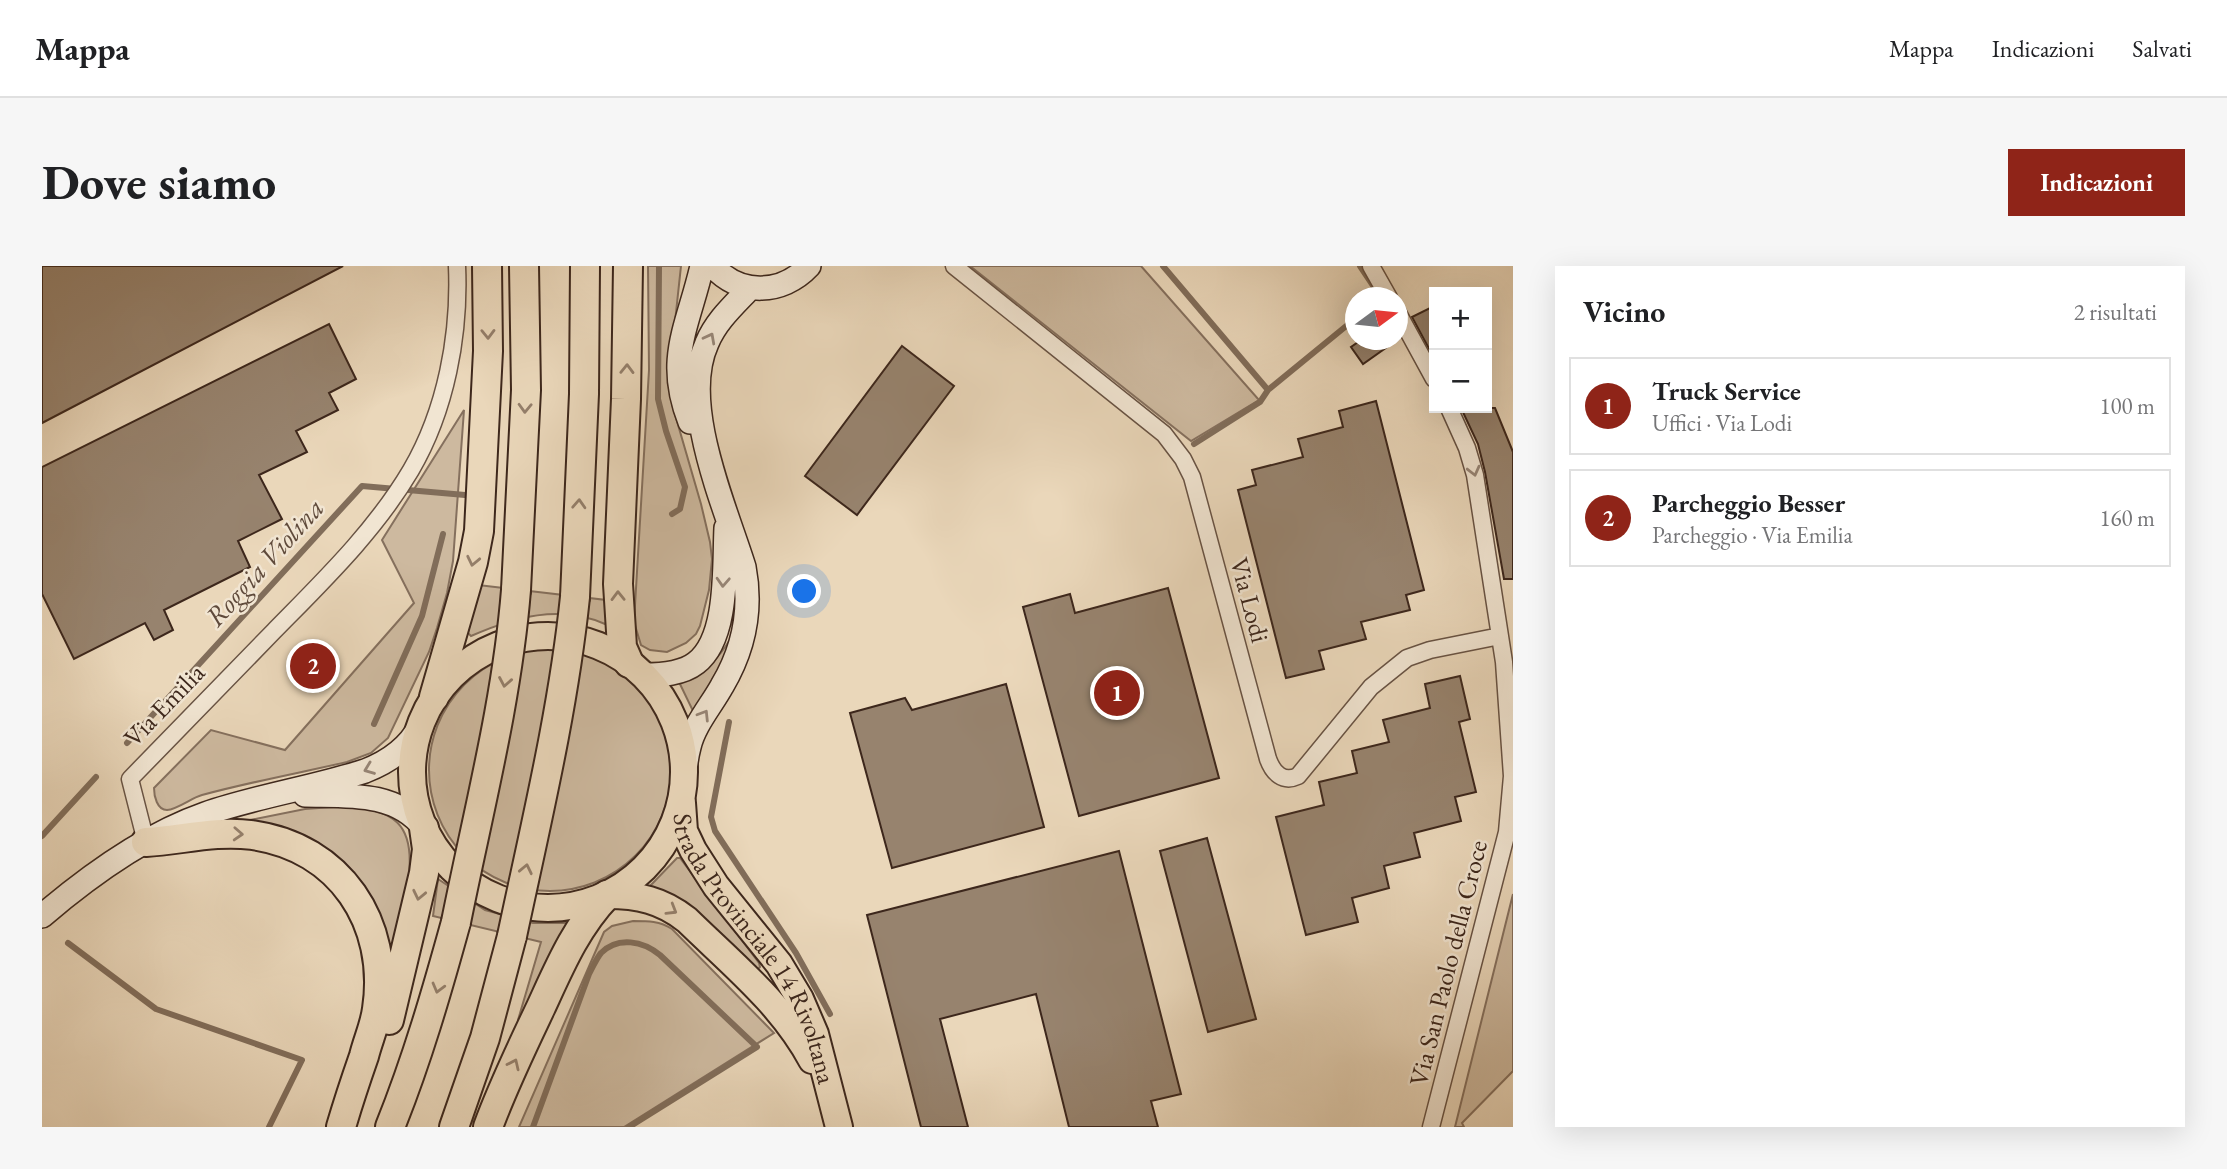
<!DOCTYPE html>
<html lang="it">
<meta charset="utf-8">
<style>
:root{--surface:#fff;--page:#f6f6f6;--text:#202124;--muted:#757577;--line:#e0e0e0;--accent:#8f2418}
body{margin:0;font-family:"EB Garamond",serif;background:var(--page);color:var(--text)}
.controls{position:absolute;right:21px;top:21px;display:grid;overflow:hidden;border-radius:0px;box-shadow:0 7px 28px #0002}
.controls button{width:63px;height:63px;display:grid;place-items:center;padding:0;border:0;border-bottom:2px solid var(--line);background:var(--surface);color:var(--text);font:35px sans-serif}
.compass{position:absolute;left:1303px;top:21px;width:63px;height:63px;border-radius:50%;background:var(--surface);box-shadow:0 7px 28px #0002;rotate:75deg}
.you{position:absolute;left:763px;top:326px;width:24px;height:24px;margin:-18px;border:5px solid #fff;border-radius:50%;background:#1a73e8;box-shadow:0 0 0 10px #1a73e833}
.badge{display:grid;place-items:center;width:46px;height:46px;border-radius:50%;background:var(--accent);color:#fff;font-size:23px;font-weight:700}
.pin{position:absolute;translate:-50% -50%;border:4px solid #fff;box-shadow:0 2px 7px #0006}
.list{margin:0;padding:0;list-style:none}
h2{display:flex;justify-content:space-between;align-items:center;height:91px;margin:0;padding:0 28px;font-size:30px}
h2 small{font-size:23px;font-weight:400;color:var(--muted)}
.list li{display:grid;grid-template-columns:46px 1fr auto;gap:21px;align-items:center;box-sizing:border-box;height:98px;margin:0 14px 14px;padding:0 14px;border:2px solid var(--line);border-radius:0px}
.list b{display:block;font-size:26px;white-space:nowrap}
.list p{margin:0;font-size:23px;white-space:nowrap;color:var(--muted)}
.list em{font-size:23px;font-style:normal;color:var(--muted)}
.map{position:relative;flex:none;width:1471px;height:861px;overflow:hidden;border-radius:0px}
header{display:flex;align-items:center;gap:42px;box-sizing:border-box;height:98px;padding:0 35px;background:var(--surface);border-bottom:2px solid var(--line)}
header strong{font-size:33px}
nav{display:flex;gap:38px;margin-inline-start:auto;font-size:24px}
.intro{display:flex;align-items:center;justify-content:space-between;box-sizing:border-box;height:168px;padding:0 42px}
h1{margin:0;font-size:49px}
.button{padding:18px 32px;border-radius:0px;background:var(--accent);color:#fff;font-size:24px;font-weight:700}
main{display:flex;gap:42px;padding:0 42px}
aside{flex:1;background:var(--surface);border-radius:0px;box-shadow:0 7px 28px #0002}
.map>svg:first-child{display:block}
.green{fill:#cdb99f;stroke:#85705e;stroke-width:2}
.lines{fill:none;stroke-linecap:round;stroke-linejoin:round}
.stream{stroke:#816d5a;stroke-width:6}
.building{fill:#97836e;stroke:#3d271c;stroke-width:2}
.minor-casing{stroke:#685344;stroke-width:19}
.secondary-casing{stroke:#3d271c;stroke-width:26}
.primary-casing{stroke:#3d271c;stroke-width:30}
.trunk-casing{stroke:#3d271c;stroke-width:32}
.minor{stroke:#f1e5d2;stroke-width:16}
.secondary{stroke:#f1e5d2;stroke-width:23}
.primary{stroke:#ead7ba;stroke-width:26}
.trunk{stroke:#ead7ba;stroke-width:28}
.trunk-bridge-casing{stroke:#3d271c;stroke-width:32;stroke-linecap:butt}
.trunk-bridge{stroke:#ead7ba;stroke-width:28}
.oneway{stroke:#947f6b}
.oneway2{stroke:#978677}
.labels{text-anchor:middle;stroke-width:5;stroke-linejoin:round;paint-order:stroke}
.street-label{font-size:26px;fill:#3d271c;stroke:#f1e5d2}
.water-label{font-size:28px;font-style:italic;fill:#5f4a3b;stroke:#f1e5d2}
</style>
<header>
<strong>Mappa</strong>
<nav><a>Mappa</a><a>Indicazioni</a><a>Salvati</a></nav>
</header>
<div class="intro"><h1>Dove siamo</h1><a class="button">Indicazioni</a></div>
<main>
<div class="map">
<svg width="1471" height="861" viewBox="0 0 1471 861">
<rect width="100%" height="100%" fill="#ead7ba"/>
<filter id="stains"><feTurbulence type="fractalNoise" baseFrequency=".00286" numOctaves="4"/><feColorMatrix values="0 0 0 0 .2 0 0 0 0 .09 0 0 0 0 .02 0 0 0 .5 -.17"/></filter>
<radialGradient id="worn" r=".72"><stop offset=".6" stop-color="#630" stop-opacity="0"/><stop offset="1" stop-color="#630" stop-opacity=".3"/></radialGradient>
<path class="green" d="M 606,0 L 639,0 L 629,93 L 630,138 L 659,238 L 668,276 L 670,293 L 667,324 L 658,360 L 654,368 L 644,377 L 625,386 L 608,384 L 599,379 L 592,356 L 607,104 Z
M 928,0 L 1099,0 L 1217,134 L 1149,175 Z
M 422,144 L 411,295 L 405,327 L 395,362 L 387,386 L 346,472 L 329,487 L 305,496 C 257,507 208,516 160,529 C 149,532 136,543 125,544 C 115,544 112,530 112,522 L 169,464 L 243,484 L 372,337 L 340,274 Z
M 436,319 L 564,334 L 566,354 L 563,358 C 518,338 472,351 429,370 L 426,367 Z
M 689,372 L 686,390 L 651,445 L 637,416 C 662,407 675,395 689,372 Z
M387 504a121 121 0 1 1 242 0a121 121 0 1 1-242 0Z
M 305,540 C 352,544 372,558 367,608 L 347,709 L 326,629 L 318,615 L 297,594 L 173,561 L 263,543 Z
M 635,592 L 638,592 L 717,697 L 718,701 L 716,703 L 608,623 L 608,620 Z
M 396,613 L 443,644 L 491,657 L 532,657 L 476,754 L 499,676 L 391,650 Z
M 1471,628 L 1471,805 L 1420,857 L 1422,861 L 1413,861 Z
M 591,655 C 606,655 618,655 630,663 L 732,767 L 582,861 L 477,861 L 562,666 L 570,660 Z"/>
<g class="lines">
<path class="stream" d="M 617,0 L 616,133 L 624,165 L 643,221 L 638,243 L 630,248
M 1121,0 L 1226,124 L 1314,52
M 1318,0 L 1334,24
M 1152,178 L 1218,136 L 1226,124
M 687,456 L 669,551 L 673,565 L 754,687 L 788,748
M 332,458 L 380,350 L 401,268
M 85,477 L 320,220 L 423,229
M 0,570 L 54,511
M 26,677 L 114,743 L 260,794 L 227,861
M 491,861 L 547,708 C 551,701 554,693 559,687 C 576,670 601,675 618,689 L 715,781 L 587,861"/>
</g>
<path class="building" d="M 0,0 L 301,0 L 0,157 Z
M 1392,40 L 1392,92 L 1370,51 Z
M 287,58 L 314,113 L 287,127 L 296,144 L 254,165 L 265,186 L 217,209 L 240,253 L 196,275 L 208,301 L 122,344 L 131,364 L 112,374 L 103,357 L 32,393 L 0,328 L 0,201 Z
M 1319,74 L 1355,74 L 1321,98 L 1309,81 Z
M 860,80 L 912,120 L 815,249 L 763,210 Z
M 1334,135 L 1382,324 L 1364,329 L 1368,344 L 1319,356 L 1324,373 L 1277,385 L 1282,403 L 1244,412 L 1196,224 L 1214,219 L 1210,204 L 1261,191 L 1256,173 L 1301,161 L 1297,145 Z
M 1419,142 L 1453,142 L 1471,186 L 1471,313 L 1462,313 L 1443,206 L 1436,178 Z
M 1126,322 L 1177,512 L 1037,550 L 981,341 L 1028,328 L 1033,347 Z
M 1418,410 L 1428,453 L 1417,456 L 1434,526 L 1413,531 L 1419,555 L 1372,567 L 1378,591 L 1342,600 L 1347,622 L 1310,632 L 1316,656 L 1264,669 L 1234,551 L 1282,539 L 1277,516 L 1315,507 L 1310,485 L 1347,476 L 1341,454 L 1388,442 L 1383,418 Z
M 964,418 L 1002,561 L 850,602 L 808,447 L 863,432 L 870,444 Z
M 1165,572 L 1214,753 L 1166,766 L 1118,585 Z
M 1077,585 L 1139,828 L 1109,835 L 1116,861 L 1027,861 L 994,728 L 898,753 L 926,861 L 879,861 L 825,649 Z"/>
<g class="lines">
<defs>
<path id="minor" d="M 912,0 L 1122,168 L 1141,193 L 1150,211 L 1226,493 C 1231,507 1241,517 1256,510 L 1329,421 L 1365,392 L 1388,384 L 1458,370
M 1329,0 L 1347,32
M 1356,47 L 1392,113
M 104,576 L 88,513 C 136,464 184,415 232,365 C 281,315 333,265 369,204 C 404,144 418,69 415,0
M 1389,861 L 1465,566 L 1470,510 L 1462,396 L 1433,209 L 1425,182 L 1407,142"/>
<path id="secondary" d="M 671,0 C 697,30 740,29 767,0
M 648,156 C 623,93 646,61 660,0
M 602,409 C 619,409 640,408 654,397 C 687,372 682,299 684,262
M 642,513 C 643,503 644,492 647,481 C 652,459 669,440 680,420 C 702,383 710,343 702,301 C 683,240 637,138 665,77 C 674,55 692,39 708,22
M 263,529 C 304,530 354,525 382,562
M 0,650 C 48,609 103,569 163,548 C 215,530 270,522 323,505 C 346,496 366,483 378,460"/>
<g id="primary">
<circle cx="506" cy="506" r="136"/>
<path id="s1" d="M 640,537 L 642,565 L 651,584 L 674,620 L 737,698 L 758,733 L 773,768 L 797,861"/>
<path d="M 565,629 C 596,629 620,634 645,654 C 689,697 740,738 770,794"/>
</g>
<path id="trunk" d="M 586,0 L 584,133 L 576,318 L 580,381 L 587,397
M 474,324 L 484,124 L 482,0
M 533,331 L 542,128 L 543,0
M 392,431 L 431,296 L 437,265 L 446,85 L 445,0
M 104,576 C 139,574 174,564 210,569 C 298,581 348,657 335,743 C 333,759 326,774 322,790 C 314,813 306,837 299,861
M 347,754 L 382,607 L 385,583 L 382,562
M 348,861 C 375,794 395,725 414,656
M 412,861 L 443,772 L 470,670
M 446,861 C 461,820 480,781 499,741 C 517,702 534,661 565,629"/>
</defs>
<use href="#minor" class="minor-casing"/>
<use href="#secondary" class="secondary-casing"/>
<use href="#primary" class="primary-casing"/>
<use href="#trunk" class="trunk-casing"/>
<use href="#minor" class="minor"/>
<use href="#secondary" class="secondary"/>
<use href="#primary" class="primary"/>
<use href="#trunk" class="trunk"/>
<defs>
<path id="trunk-bridge" d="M 414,656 C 436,546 465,436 474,324
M 470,670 C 494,557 521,446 533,331"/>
</defs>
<use href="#trunk-bridge" class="trunk-bridge-casing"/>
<use href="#trunk-bridge" class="trunk-bridge"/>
</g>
<defs><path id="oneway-chevron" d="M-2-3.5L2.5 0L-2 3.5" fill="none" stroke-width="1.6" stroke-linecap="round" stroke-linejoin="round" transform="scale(1.75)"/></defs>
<g class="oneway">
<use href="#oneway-chevron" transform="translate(446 68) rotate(89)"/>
<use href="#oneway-chevron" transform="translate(585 103) rotate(-89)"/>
<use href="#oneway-chevron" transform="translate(483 142) rotate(92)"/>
<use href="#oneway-chevron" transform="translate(537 238) rotate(-87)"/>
<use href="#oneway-chevron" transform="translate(431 295) rotate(102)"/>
<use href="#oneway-chevron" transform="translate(576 330) rotate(-91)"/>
<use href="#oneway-chevron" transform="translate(463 416) rotate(100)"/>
<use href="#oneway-chevron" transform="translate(196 568) rotate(3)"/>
<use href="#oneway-chevron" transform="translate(484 603) rotate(-78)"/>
<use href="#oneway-chevron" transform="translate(377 629) rotate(102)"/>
<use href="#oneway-chevron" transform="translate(630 644) rotate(31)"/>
<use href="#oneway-chevron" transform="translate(396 722) rotate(105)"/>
<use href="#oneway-chevron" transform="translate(472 798) rotate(-65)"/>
</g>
<g class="oneway2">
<use href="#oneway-chevron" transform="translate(668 72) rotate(-62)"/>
<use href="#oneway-chevron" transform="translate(1432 205) rotate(76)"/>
<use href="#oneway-chevron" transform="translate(681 316) rotate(93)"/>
<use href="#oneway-chevron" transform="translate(662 449) rotate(-58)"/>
<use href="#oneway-chevron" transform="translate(327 503) rotate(159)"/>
</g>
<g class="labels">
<g class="street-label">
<text transform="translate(1208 334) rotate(75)" y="9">Via Lodi</text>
<text transform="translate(122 439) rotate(-46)" y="9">Via Emilia</text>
<text dy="9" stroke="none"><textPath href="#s1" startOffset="166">Strada Provinciale 14 Rivoltana</textPath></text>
<text transform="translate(1406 697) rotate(-76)" y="9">Via San Paolo della Croce</text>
</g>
<g class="water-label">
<text transform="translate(222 296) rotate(-48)" y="10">Roggia Violina</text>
</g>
</g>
<rect width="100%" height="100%" filter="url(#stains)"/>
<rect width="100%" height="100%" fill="url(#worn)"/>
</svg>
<div class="controls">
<button>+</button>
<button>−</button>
</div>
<svg class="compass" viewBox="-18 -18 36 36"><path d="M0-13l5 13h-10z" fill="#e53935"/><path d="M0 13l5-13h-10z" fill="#757577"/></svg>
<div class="you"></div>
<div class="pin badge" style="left:1075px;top:427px">1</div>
<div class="pin badge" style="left:271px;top:400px">2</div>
</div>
<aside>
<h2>Vicino<small>2 risultati</small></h2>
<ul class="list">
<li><span class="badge">1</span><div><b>Truck Service</b><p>Uffici · Via Lodi</p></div><em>100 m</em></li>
<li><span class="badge">2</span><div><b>Parcheggio Besser</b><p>Parcheggio · Via Emilia</p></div><em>160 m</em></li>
</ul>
</aside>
</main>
